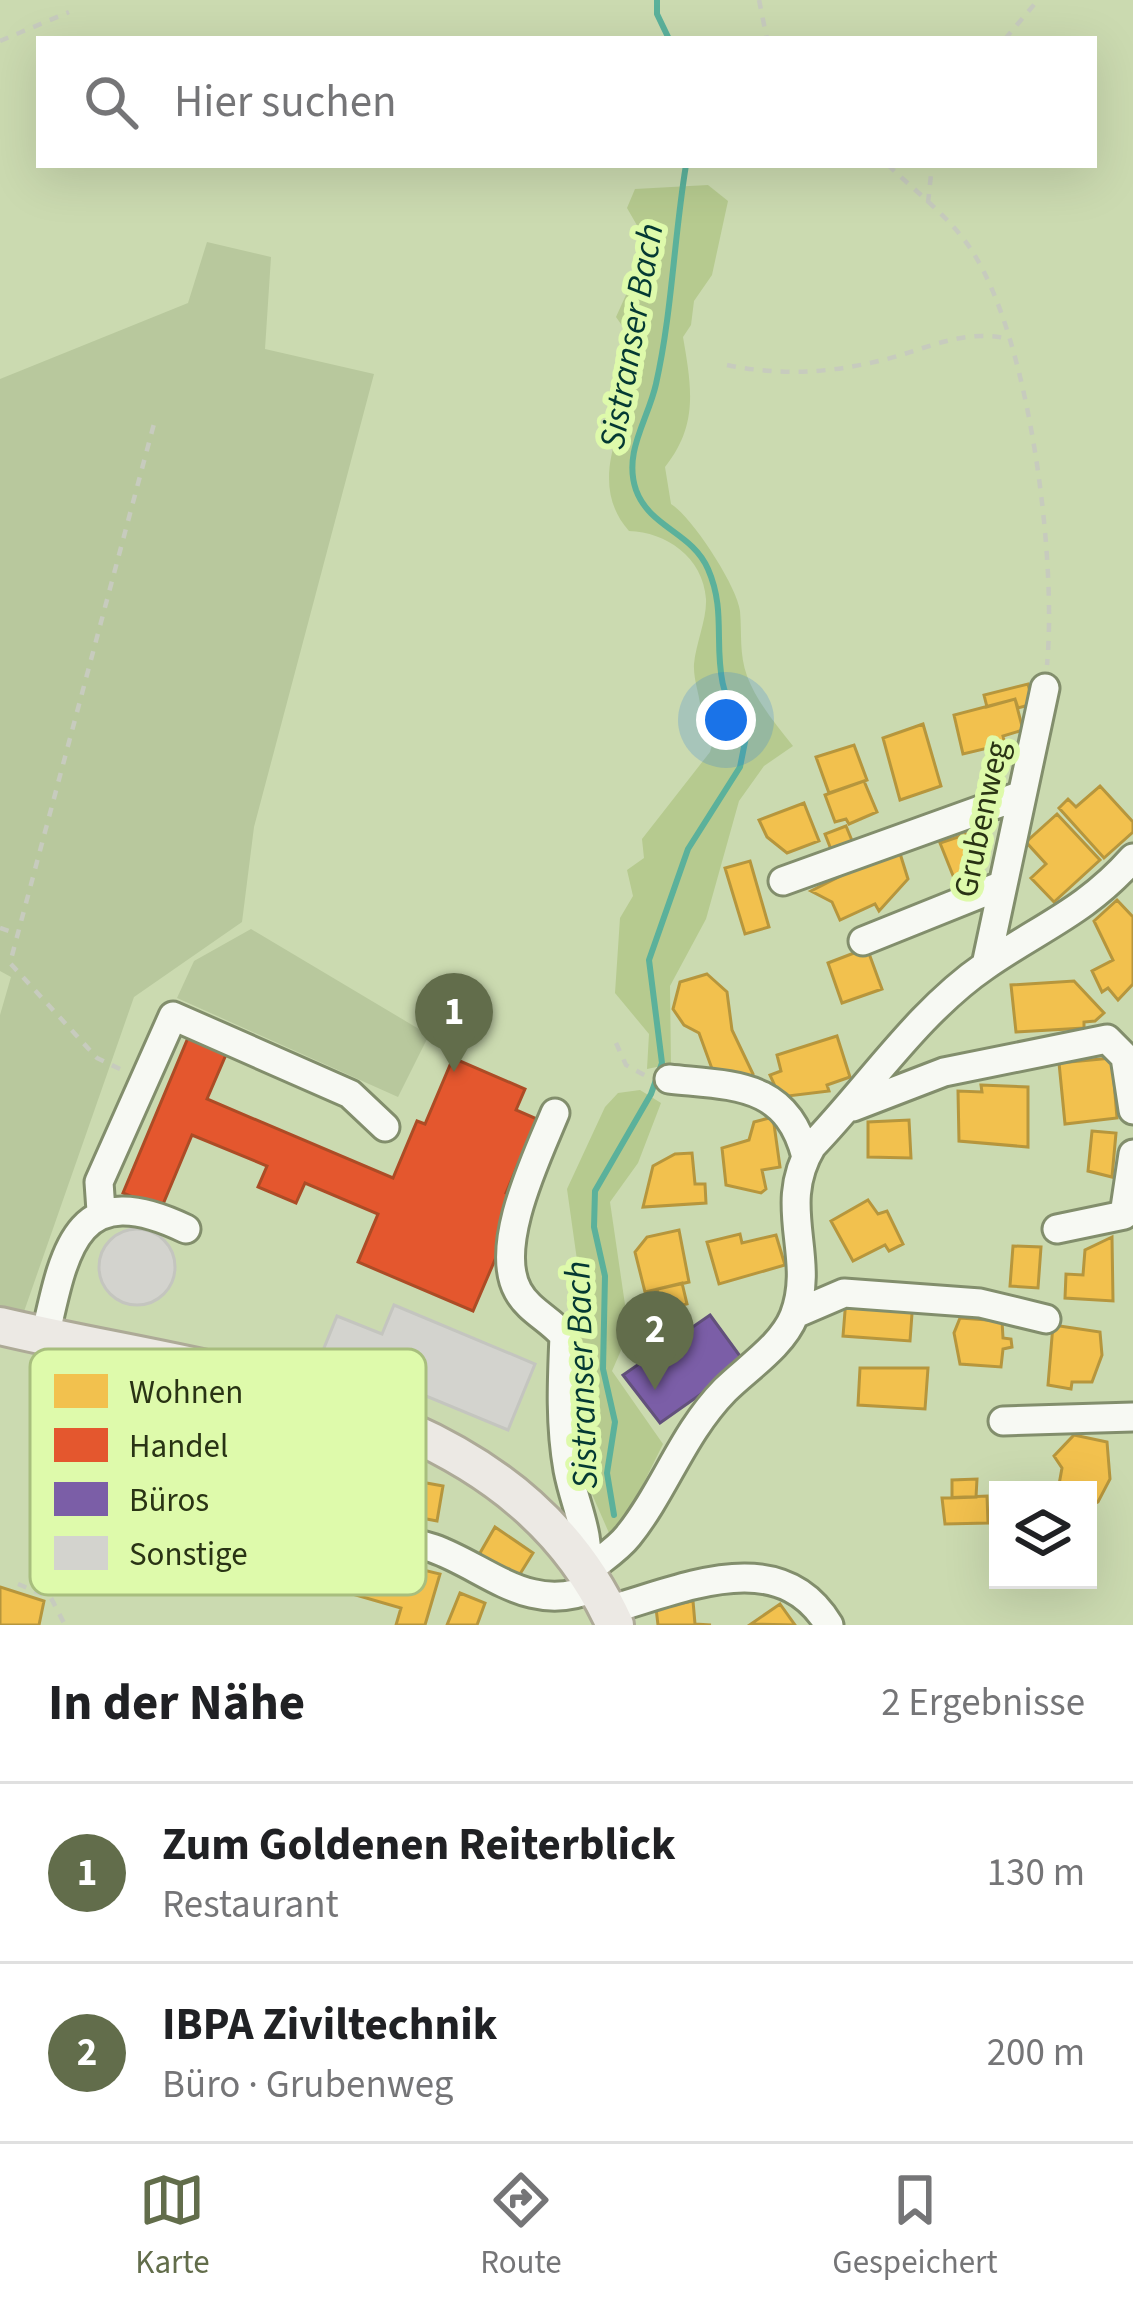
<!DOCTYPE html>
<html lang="de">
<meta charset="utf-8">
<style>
:root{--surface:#fff;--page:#f6f6f6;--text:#202124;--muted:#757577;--line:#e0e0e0;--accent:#626d4b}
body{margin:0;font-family:"Source Sans 3",sans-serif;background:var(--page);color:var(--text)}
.controls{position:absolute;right:36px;bottom:36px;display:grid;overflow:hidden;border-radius:0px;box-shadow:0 12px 48px #0002}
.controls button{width:108px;height:108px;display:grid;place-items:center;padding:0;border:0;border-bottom:3px solid var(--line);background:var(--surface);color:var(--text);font:60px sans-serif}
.you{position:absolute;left:726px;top:720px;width:42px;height:42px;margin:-30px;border:9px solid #fff;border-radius:50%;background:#1a73e8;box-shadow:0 0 0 18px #1a73e833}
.badge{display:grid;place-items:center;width:78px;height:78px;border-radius:50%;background:var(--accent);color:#fff;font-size:39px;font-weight:700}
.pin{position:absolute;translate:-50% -99px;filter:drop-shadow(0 3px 6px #0008)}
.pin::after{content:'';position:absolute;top:63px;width:42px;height:36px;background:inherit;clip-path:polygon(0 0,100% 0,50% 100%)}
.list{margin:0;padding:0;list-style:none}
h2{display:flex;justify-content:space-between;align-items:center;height:156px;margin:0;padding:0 48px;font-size:51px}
h2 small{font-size:39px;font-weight:400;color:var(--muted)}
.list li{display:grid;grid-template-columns:78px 1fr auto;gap:36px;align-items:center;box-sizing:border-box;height:180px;padding:0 48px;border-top:3px solid var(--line)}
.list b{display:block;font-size:45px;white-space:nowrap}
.list p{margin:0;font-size:39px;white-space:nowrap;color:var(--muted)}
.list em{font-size:39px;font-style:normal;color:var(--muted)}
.icon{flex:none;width:66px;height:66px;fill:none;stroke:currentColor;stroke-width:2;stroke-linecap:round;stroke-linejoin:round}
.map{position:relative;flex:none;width:1133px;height:1625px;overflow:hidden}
.search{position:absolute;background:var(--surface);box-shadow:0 12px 48px #0002;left:36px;right:36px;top:36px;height:132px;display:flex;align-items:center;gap:30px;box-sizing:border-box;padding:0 42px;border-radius:0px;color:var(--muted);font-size:45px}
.sheet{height:516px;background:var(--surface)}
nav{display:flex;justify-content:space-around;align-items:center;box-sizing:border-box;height:168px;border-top:3px solid var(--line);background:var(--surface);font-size:33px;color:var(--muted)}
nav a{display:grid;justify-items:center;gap:6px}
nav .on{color:var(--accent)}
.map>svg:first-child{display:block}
.green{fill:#b8c89d}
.forest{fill:#b6ca8f}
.homes{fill:#f2c14e;stroke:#b6963d;stroke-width:3}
.shops{fill:#e4572e;stroke:#ac4c26;stroke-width:3}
.offices{fill:#7b5ea7;stroke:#62517b;stroke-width:3}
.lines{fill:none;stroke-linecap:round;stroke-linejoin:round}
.stream{stroke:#5bb19b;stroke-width:6}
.building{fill:#d3d3ce;stroke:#c4c5bf;stroke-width:3}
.minor-casing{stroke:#828e6c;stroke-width:33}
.major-casing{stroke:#adaa97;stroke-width:42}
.path{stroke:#c7cbbe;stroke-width:4.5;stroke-dasharray:9 9;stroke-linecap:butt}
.minor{stroke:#f7f9f3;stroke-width:27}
.major{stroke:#ece9e4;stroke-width:36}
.labels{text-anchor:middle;stroke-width:12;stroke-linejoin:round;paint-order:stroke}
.street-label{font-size:33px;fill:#293314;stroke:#defaab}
.water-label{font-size:36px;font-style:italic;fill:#043933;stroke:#defaab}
.key{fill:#defaab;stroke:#a8be7e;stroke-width:3}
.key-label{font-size:33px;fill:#293314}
</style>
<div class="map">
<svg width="1133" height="1625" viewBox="0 0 1133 1625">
<rect width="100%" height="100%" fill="#cbdab0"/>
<path class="green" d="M 207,242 L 271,257 L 265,349 L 374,374 L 254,827 L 242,922 L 134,997 L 20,1323 L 0,1318 L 0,1015 L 11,977 L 0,971 L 0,379 L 188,303 Z
M 251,929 L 429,1035 L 398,1097 L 177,998 L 194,961 Z"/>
<path class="forest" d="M 708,185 L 728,201 L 712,275 L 694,301 L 691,325 L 683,337 C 692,389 698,425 665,467 L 671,504 C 692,517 737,586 740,611 C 742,634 739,654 747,676 C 757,702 775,723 793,746 L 764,766 L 739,801 L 706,919 L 670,986 L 671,1064 L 647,1069 L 649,1034 L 615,993 L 620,918 L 633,896 L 627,870 L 644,858 L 642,839 L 710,752 L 715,735 L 701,719 C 702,699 693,682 694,664 C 696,643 707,619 706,599 C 703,557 666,532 629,531 C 591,488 616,437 633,389 L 623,369 L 635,344 L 616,317 L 639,266 L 636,248 L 642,234 L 627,208 L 635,189 Z
M 640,1090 L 661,1103 L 638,1163 L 610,1202 L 629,1332 L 612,1371 L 663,1444 L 617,1537 L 609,1533 L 588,1485 L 577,1260 L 567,1189 L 605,1107 L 618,1093 Z"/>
<path class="homes" d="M 1028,684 L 1033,704 L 1018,708 L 1015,699 L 987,707 L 984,695 Z
M 1015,699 L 1023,730 L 1003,736 L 1005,744 L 963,754 L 954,715 Z
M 923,724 L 941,786 L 900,800 L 883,738 Z
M 854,745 L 867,780 L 829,793 L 816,757 Z
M 864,781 L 877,812 L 849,824 L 846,819 L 835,822 L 825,795 Z
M 1100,786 L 1133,822 L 1133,832 L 1104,858 L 1059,808 L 1068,799 L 1076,807 Z
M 804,803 L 819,841 L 787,853 L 767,837 L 759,820 Z
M 1057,814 L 1100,860 L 1054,902 L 1031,878 L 1046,864 L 1026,842 Z
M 846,826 L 855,848 L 834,857 L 825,834 Z
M 973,832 L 985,866 L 954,878 L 940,843 Z
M 898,847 L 908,879 L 879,911 L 875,904 L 840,920 L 832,902 L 811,891 Z
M 750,861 L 769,927 L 745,934 L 725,868 Z
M 1117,900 L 1133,917 L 1133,984 L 1118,1000 L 1108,988 L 1102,992 L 1092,971 L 1113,960 L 1094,921 Z
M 867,948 L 882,989 L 842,1003 L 828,963 Z
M 707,974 L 727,992 L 732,1030 L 753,1074 L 746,1081 L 715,1077 L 699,1033 L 684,1025 L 673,1009 L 680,982 Z
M 1074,981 L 1104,1013 L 1095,1021 L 1084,1022 L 1084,1028 L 1016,1032 L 1011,985 Z
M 837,1036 L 850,1077 L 827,1085 L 829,1091 L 780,1097 L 770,1075 L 781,1071 L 777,1055 Z
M 1112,1058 L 1117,1118 L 1065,1124 L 1059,1063 Z
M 981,1085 L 1028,1087 L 1028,1147 L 959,1141 L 958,1091 L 982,1092 Z
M 773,1117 L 780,1167 L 762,1170 L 766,1189 L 761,1193 L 726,1185 L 722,1148 L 749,1140 L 754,1122 Z
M 909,1120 L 911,1158 L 868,1157 L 868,1122 Z
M 1092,1131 L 1116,1133 L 1112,1177 L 1088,1171 Z
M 692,1153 L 695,1184 L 705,1184 L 706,1203 L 643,1207 L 653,1166 L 675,1154 Z
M 868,1200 L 878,1214 L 887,1211 L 903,1244 L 889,1251 L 885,1245 L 853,1261 L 831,1221 Z
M 679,1230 L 689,1282 L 645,1292 L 635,1252 L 647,1237 Z
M 740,1234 L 742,1243 L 776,1235 L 785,1265 L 719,1284 L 707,1242 Z
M 1112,1237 L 1113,1301 L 1065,1298 L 1066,1274 L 1083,1275 L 1085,1250 Z
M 1013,1246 L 1041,1247 L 1038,1288 L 1010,1286 Z
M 682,1283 L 687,1304 L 662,1310 L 657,1289 Z
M 846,1299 L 913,1300 L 910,1341 L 843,1336 Z
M 960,1318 L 1002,1321 L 1003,1338 L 1011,1339 L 1012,1347 L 1003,1349 L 1001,1367 L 960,1364 L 954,1333 Z
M 1053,1325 L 1100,1332 L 1102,1355 L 1092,1382 L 1072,1382 L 1071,1389 L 1048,1385 Z
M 860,1368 L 928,1368 L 925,1409 L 858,1405 Z
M 1074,1435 L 1107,1442 L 1110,1479 L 1098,1502 L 1088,1507 L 1088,1490 L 1058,1490 L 1062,1468 L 1054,1456 Z
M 399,1478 L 443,1486 L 437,1521 L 390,1512 Z
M 977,1479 L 976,1497 L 952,1498 L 952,1480 Z
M 987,1496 L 988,1523 L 945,1524 L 942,1498 Z
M 495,1527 L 533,1553 L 515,1582 L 476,1560 Z
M 349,1552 L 440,1574 L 425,1625 L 396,1625 L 401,1608 L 335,1589 Z
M 0,1587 L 44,1601 L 39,1625 L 0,1625 Z
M 460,1593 L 485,1603 L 477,1625 L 447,1625 Z
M 693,1601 L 695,1624 L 711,1625 L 658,1625 L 656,1608 Z
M 780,1604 L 795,1625 L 751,1624 Z"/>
<path class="shops" d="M 190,1033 L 228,1050 L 207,1099 L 393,1178 L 417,1121 L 425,1124 L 453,1058 L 525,1089 L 516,1110 L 537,1119 L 506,1193 L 521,1199 L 473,1311 L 358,1262 L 378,1214 L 305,1183 L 296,1203 L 258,1187 L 267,1166 L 192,1135 L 161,1209 L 123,1193 Z"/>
<path class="offices" d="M 710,1315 L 745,1363 L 660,1423 L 623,1375 Z"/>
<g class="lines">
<path class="stream" d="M 657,0 L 657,14 L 669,39
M 614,1515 L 607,1473 L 615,1422 L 603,1369 L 605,1276 L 594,1227 L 595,1191 L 651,1094 L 662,1063 L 649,960 L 688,849 L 740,767 L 746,737 C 700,668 733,626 708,569 C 692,532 650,528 636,490 C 623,452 648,420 656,384 C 672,313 674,237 686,165"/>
</g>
<path class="building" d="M99 1267a38 38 0 1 1 76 0a38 38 0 1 1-76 0Z
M 394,1305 L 535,1364 L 508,1430 L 322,1353 L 337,1316 L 382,1334 Z"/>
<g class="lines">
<defs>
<path id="minor" d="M 783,881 L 1022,795
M 863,941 L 1000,886
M 986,965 L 1045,688
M 669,1079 C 734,1086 787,1082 806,1157
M 853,1107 L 944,1072 L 1107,1039 L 1125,1057 L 1133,1110
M 555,1113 C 537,1157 493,1246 518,1291 C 529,1311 550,1319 564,1336 C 562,1381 560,1425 568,1470 C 575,1507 591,1533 586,1572
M 101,1211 L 99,1182 L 173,1016 L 350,1094 L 385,1127
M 1057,1229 L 1124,1215 L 1133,1154
M 795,1314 L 844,1293 L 980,1303 L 1046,1319
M 45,1337 C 65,1245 78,1177 186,1229
M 1003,1421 L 1133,1417
M 384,1542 C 464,1533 512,1625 595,1587
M 586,1572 C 600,1560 617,1550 628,1536 C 665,1490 682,1434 725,1390 C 747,1368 782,1346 794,1316 C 817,1256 775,1207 812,1146 C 868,1088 918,1012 985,966 C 1041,927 1085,912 1133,858
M 608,1610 C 681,1590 779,1542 829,1625"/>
<path id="major" d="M 0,1326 C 217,1378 510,1392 615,1625"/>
</defs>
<use href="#minor" class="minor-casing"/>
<use href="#major" class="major-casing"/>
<path class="path" d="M 759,0 L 767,39
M 1005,39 L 1038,0
M 0,41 L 69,12
M 888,165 C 916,192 951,218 972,251 C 1030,340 1057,559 1047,665
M 928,203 L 932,165
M 727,365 C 780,376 831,373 883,360 C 927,349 964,328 1009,339
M 0,928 L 18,934
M 616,1043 L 626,1065 L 646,1076
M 120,1069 L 97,1058 L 10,963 L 155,420
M 18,1584 L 51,1598 L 65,1625"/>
<use href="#minor" class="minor"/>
<use href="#major" class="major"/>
</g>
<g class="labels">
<g class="street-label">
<text transform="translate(980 819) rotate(-78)" y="12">Grubenweg</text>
</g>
<g class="water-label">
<text transform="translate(630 336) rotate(-80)" y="13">Sistranser Bach</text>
<text transform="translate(580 1375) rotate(-92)" y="13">Sistranser Bach</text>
</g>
</g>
<rect x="30" y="1349" width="396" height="246" rx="18" class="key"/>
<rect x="54" y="1374" width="54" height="34" fill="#f2c14e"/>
<rect x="54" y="1428" width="54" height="34" fill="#e4572e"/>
<rect x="54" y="1482" width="54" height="34" fill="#7b5ea7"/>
<rect x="54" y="1536" width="54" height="34" fill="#d3d3ce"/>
<g class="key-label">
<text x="129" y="1403">Wohnen</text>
<text x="129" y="1457">Handel</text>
<text x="129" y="1511">Büros</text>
<text x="129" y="1565">Sonstige</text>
</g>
</svg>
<div class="controls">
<button><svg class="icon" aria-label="layers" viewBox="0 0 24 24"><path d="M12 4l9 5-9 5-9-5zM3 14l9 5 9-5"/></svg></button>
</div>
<div class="you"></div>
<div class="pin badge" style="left:454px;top:1072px">1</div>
<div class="pin badge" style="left:655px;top:1390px">2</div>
<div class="search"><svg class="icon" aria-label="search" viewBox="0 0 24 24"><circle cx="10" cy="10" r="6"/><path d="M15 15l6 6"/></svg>Hier suchen</div>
</div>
<section class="sheet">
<h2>In der Nähe<small>2 Ergebnisse</small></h2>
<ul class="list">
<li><span class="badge">1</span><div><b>Zum Goldenen Reiterblick</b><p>Restaurant</p></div><em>130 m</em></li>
<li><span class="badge">2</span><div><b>IBPA Ziviltechnik</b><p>Büro · Grubenweg</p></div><em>200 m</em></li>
</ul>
</section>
<nav>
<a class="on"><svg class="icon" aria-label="map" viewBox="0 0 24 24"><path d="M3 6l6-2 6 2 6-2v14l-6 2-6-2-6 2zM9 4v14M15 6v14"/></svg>Karte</a>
<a><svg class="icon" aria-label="directions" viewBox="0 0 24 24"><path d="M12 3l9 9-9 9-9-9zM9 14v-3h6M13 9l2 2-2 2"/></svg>Route</a>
<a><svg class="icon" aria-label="saved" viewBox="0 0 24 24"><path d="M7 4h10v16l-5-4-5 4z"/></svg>Gespeichert</a>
</nav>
